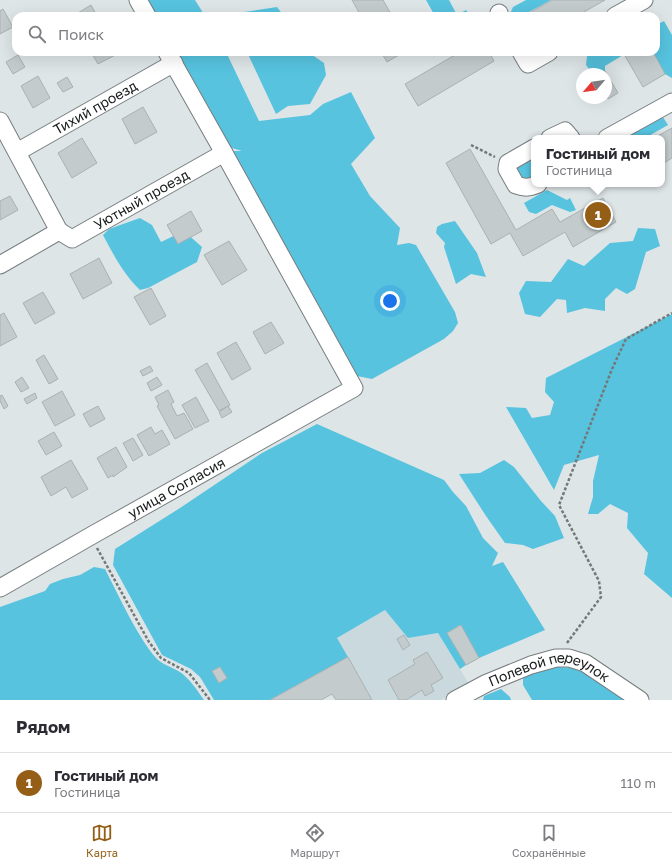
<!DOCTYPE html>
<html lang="ru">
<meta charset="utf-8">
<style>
:root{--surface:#fff;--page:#f7f7f7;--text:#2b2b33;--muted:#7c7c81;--line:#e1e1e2;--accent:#945e16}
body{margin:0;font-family:"Golos Text",sans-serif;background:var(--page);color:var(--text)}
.compass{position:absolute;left:576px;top:68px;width:36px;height:36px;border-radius:50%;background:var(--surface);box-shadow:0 4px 16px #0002;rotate:241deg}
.you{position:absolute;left:390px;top:301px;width:14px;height:14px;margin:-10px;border:3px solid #fff;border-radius:50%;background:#1a73e8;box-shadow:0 0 0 6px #1a73e833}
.badge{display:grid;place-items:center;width:26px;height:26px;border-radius:50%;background:var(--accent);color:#fff;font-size:13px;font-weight:700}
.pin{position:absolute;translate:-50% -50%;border:2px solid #fff;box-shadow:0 1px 4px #0006}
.popup{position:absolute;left:531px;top:135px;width:134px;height:52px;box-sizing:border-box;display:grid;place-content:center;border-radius:8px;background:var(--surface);filter:drop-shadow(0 1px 3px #0005);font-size:13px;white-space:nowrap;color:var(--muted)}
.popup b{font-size:15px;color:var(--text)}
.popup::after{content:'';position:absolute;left:50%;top:100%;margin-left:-8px;border:8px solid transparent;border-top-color:var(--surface)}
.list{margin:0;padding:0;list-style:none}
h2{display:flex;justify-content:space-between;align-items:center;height:52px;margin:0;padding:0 16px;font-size:17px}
h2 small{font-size:13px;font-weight:400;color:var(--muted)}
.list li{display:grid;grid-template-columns:26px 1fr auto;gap:12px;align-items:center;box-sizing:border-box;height:60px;padding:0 16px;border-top:1px solid var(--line)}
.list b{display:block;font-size:15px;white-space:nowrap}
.list p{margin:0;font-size:13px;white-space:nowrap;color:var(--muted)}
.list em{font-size:13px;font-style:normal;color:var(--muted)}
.icon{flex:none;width:22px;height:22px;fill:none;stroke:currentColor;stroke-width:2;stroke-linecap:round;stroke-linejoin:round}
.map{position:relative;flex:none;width:672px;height:700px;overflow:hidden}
.search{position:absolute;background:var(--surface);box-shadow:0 4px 16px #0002;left:12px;right:12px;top:12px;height:44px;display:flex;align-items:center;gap:10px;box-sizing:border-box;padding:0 14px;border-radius:12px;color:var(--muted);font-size:15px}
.sheet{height:112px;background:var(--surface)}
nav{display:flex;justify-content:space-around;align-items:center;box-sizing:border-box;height:56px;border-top:1px solid var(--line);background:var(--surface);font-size:11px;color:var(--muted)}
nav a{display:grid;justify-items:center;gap:2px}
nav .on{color:var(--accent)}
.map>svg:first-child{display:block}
.built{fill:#c9d9de}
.green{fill:#57c3df;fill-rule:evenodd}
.building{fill:#c4cbcd;stroke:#aab1b3}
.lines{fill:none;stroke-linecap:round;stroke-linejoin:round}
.minor-casing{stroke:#767d7f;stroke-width:19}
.path{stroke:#737879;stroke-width:2.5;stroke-dasharray:3 2;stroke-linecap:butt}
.minor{stroke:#fff;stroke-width:17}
.labels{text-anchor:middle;stroke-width:3;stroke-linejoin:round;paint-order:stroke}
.street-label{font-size:14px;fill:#191c1c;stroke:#dee5e7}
</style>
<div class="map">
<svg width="672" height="700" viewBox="0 0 672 700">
<rect width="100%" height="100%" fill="#dee5e7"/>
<path class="built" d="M 385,610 L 408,638 L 438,633 L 469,684 L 441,700 L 372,700 L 337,638 Z"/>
<path class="green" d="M 144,0 L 195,0 L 205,16 L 153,16 Z
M 426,0 L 449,0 L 457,15 L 466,10 L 470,16 L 435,16 Z
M 526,0 L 551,0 L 529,12 L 527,16 L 509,16 L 513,7 Z
M 277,7 L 284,16 L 232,16 L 237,13 Z
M 664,21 L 672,35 L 672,78 L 665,74 L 653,52 L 656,52 L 656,25 Z
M 173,52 L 226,52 L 259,121 L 310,115 L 323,104 L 351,92 L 375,138 L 351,164 L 370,196 L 400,228 L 397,245 L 409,243 L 416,245 L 455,312 L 458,323 L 453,331 L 444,339 L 372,379 L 357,376 L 347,368 L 225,164 L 233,151 L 242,151 L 225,146 Z
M 247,52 L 308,52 L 324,63 L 326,75 L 310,104 L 288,106 L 276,114 Z
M 593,52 L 628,52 L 605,66 L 605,71 L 600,74 L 593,74 L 586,65 L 587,56 Z
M 661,114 L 668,125 L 645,138 L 628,138 L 625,134 Z
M 534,150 L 534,182 L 526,185 L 513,167 Z
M 547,190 L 567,200 L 570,198 L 576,210 L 570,212 L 552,205 L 536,214 L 529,212 L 524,203 Z
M 140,218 L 152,225 L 161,242 L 184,231 L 202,247 L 197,262 L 148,288 L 140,290 C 124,275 113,254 103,235 L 109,229 Z
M 455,221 L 477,253 L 486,277 L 471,274 L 456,284 L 444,247 L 445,243 L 436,233 L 437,227 L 442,224 Z
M 638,228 L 655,229 L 660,246 L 646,252 L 635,289 L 627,294 L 616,288 L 605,299 L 605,311 L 585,308 L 567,313 L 566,300 L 557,299 L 540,317 L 525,314 L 519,293 L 526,281 L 551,282 L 568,259 L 584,266 L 610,243 L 633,241 Z
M 672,314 L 672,598 L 644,574 L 648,553 L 627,528 L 628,513 L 610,504 L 598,514 L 588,514 L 593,497 L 593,481 L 599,455 L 564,465 L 554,490 L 506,407 L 526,408 L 532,418 L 550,415 L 554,402 L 545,392 L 546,378 Z
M 317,424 L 444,480 L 453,492 L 466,506 L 483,538 L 498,553 L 492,566 L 503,562 L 545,630 L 479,658 L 460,625 L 447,633 L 466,665 L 460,669 L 438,633 L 408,638 L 385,610 L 337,638 L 348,657 L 270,700 L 214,700 L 200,677 L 191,669 L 162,655 L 113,565 L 115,549 L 180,508 L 262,453 ZM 220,667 L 227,678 L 219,683 L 212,671 Z
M 504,460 L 514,467 L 541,501 L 555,516 L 564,538 L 533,549 L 523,545 L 505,543 L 486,516 L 459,474 L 480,473 Z
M 94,567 L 105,569 C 119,596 137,636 156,658 C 163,665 172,667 180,672 C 190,679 197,690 204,700 L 0,700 L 0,607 L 45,591 L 50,584 L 63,579 L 80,575 Z
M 558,667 L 577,668 L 625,700 L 532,700 L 523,685 L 523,678 C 534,670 545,669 558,667 Z
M 501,689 L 510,697 L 511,700 L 483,700 L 484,696 Z"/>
<path class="building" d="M 352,0 L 383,0 L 392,16 L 361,16 Z
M 552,0 L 605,0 L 577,16 L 531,16 L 529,13 Z
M 91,5 L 97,16 L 73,16 Z
M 3,9 L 13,27 L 0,34 L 0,11 Z
M 91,52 L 118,52 L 119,53 L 98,64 Z
M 381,52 L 404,52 L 387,62 Z
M 460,52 L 489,52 L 494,61 L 418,106 L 405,84 Z
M 628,52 L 653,52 L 665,74 L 643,87 L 624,54 Z
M 18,55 L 25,67 L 13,74 L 6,62 Z
M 605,71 L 618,93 L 608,99 L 606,95 L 606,74 L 600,74 Z
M 38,76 L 50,98 L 33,108 L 21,86 Z
M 67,77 L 73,87 L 63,92 L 57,83 Z
M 143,107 L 157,132 L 135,144 L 122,119 Z
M 672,128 L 672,158 L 662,164 L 662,138 L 654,138 Z
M 82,138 L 97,163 L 72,178 L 58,153 Z
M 470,149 L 516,230 L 552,209 L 560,222 L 603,198 L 616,222 L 573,247 L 565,232 L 523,256 L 510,233 L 491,244 L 446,163 Z
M 10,196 L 18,210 L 0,220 L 0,201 Z
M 191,211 L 202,231 L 178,244 L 167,225 Z
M 229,241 L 247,270 L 222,285 L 204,255 Z
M 99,258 L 112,283 L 83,299 L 70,274 Z
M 151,288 L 166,316 L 150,325 L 134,297 Z
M 43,292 L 55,313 L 35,324 L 23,303 Z
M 4,313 L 17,337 L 0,346 L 0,315 Z
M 271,322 L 284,343 L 265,354 L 253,332 Z
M 236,342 L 251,369 L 232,380 L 217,353 Z
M 44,355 L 58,379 L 49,384 L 36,360 Z
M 207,363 L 230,405 L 219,411 L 195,370 Z
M 150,366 L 153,371 L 143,376 L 140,371 Z
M 22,377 L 29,388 L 21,392 L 15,382 Z
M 157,377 L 162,385 L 151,391 L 147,383 Z
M 168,390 L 174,402 L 171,404 L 177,416 L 184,413 L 193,429 L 175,439 L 157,406 L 159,405 L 155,397 Z
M 62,391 L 75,415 L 55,426 L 42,402 Z
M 35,393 L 37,398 L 27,404 L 24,399 Z
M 2,395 L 8,406 L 4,409 L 0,401 L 0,396 Z
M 196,397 L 209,421 L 195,428 L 182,405 Z
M 98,406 L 105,419 L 90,427 L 83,414 Z
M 228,406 L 232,412 L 222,418 L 219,412 Z
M 151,427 L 155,434 L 162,430 L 170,444 L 149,456 L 137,435 Z
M 54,432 L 62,446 L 46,455 L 38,441 Z
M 133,438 L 143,455 L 133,461 L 123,443 Z
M 116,447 L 127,467 L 113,477 L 113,475 L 108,478 L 97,458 Z
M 71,460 L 88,489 L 72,498 L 66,487 L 51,496 L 41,477 Z
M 461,625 L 479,658 L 466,665 L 447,633 Z
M 404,635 L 410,645 L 403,650 L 397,639 Z
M 427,652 L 443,678 L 431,685 L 434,691 L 425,696 L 422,690 L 406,700 L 399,700 L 388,680 L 415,664 L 413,660 Z
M 348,657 L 372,700 L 336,700 L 332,694 L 321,700 L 270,700 Z
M 220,667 L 227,678 L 219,683 L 212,671 Z"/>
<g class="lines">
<defs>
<g id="minor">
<path d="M 138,0 L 147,16"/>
<path d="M 499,13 L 500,16"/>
<path d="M 615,16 L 644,0"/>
<path d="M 521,52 L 528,64 L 549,52"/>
<path d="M 0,121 L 59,231"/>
<path d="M 550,138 L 565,131 L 571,138"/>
<path d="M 607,138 L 672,102"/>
<path d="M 534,148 L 508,163 L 507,169 L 516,185 C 525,188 529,188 538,184"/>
<path id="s1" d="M 17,152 L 174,63"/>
<path id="s2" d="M 59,231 L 72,239 L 224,153"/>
<path d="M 0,265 L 59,231"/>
<path id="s3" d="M 0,588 L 96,533 L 354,388 L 224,153 L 167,52"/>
<path id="s4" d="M 455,700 L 487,683 L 531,665 L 556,658 L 569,658 L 585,663 L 640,700"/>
</g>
</defs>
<use href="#minor" class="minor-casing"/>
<path class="path" d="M 471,145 L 495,157
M 97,548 L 149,642 L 161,658 L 189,673 L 210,700
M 567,643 L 601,597 L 599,581 L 559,505 L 612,369 L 626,339 L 672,313"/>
<use href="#minor" class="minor"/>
</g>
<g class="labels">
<g class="street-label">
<text dy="5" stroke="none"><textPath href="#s1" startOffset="90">Тихий проезд</textPath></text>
<text dy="5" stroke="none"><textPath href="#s2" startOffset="95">Уютный проезд</textPath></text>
<text dy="5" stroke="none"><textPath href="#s3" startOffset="203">улица Согласия</textPath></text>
<text dy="5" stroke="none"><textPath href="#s4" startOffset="103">Полевой переулок</textPath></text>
</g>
</g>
</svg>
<svg class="compass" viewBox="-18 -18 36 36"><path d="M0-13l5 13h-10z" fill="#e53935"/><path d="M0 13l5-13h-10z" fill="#7c7c81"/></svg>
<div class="you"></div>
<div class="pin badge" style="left:598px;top:215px">1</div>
<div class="popup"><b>Гостиный дом</b>Гостиница</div>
<div class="search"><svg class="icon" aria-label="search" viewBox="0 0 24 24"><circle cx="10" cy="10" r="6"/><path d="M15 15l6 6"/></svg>Поиск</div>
</div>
<section class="sheet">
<h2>Рядом<small></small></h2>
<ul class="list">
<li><span class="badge">1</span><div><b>Гостиный дом</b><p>Гостиница</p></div><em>110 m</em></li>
</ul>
</section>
<nav>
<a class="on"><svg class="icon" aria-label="map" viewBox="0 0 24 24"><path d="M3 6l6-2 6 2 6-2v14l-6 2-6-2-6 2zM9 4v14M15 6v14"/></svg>Карта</a>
<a><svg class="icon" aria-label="directions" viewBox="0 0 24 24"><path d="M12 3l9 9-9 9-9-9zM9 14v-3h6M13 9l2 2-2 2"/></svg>Маршрут</a>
<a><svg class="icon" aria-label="saved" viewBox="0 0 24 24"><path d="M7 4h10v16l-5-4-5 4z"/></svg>Сохранённые</a>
</nav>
